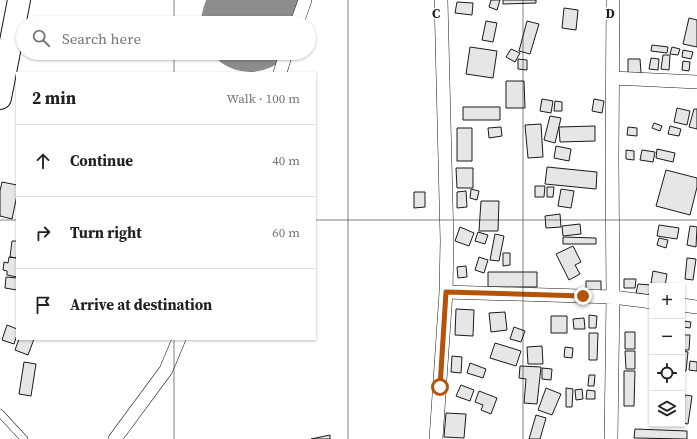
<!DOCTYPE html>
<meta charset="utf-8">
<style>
:root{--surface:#fff;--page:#f6f6f6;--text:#202124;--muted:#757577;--line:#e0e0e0}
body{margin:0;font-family:"Source Serif 4",serif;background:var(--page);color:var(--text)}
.controls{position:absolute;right:12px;bottom:12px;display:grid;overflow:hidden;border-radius:0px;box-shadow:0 1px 3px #0004}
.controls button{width:36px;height:36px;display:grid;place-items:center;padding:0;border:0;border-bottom:1px solid var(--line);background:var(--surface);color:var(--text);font:20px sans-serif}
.stop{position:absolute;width:12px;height:12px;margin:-9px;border:3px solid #b45309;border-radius:50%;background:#fff}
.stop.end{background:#b45309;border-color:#fff;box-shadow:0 1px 4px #0008}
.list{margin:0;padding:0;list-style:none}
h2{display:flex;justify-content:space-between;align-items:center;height:52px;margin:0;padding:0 16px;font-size:17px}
h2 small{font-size:13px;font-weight:400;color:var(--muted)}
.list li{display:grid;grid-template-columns:26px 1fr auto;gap:12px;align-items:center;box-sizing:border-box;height:72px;padding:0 16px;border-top:1px solid var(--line)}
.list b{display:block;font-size:15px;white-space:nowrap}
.list em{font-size:13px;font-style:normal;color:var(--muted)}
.icon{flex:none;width:22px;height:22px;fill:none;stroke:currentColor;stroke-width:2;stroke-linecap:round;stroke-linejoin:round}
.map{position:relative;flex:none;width:697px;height:439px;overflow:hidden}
.search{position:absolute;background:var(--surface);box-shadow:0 1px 3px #0004;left:16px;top:16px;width:300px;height:44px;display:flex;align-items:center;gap:10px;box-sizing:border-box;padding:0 14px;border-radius:22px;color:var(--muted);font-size:15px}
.panel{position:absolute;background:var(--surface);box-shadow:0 1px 3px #0004;left:16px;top:72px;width:300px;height:268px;border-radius:0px}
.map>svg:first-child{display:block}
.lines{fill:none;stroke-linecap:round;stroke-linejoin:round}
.runway{stroke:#8c8c8c;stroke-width:98}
.building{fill:#e6e6e6;stroke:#1a1a1a}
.service-casing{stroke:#1a1a1a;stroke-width:8}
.minor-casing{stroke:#1a1a1a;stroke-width:14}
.trunk-casing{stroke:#1a1a1a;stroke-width:24}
.service{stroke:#fff;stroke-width:7}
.minor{stroke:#fff;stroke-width:13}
.trunk{stroke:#fff;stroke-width:22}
.route{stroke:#b45309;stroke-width:5}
.grid{fill:none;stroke:#1a1a1a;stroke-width:1;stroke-opacity:0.55}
.grid-label{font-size:13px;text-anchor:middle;font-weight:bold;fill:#1a1a1a;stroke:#fff;stroke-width:3;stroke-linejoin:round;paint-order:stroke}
</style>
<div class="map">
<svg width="697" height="439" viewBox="0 0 697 439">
<rect width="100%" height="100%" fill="#fff"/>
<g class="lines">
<path class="runway" d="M 250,23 L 258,0"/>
</g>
<path class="building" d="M 491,0 L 500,0 L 497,10 L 489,7 Z
M 503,0 L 536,0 L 536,3 L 503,4 Z
M 457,2 L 473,3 L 472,15 L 455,13 Z
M 564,8 L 578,10 L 576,30 L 562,28 Z
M 689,18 L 697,20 L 697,47 L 683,44 Z
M 486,21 L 497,23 L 493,42 L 482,40 Z
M 527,21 L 539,24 L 530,54 L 519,51 Z
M 652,45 L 668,47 L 667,53 L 651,51 Z
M 470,47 L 497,51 L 493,78 L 466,74 Z
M 672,47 L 680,49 L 678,55 L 670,54 Z
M 511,49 L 520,53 L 515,62 L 506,57 Z
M 683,50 L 693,52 L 691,59 L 682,57 Z
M 663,55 L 670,55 L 669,70 L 661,69 Z
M 651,58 L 659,59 L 658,70 L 649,69 Z
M 518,59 L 527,60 L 527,70 L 518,69 Z
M 628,59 L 640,59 L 641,73 L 628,74 Z
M 683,61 L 690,62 L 689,71 L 682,70 Z
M 506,81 L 524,81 L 525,108 L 506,108 Z
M 542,99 L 553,101 L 551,113 L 540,111 Z
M 594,99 L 604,101 L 602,113 L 592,111 Z
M 555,101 L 562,102 L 562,111 L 554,111 Z
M 463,107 L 500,107 L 500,120 L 463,120 Z
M 677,108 L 690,111 L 687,125 L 674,122 Z
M 694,109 L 697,109 L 697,129 L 689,127 Z
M 550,116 L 561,118 L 555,143 L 544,140 Z
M 654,123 L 662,126 L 660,131 L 652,128 Z
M 541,124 L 543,157 L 528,158 L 525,125 Z
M 595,126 L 595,141 L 560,142 L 559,127 Z
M 670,126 L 681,129 L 679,136 L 668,134 Z
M 501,127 L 502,136 L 489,138 L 488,128 Z
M 628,127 L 637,128 L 637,136 L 627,135 Z
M 457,128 L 472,128 L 472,161 L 457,161 Z
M 556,146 L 571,149 L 569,161 L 554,158 Z
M 657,149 L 675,153 L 673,162 L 656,158 Z
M 626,150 L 634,151 L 634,160 L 626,159 Z
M 642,150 L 655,152 L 653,162 L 640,160 Z
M 547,167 L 597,172 L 596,189 L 545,184 Z
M 456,168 L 473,168 L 473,188 L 457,188 Z
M 666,170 L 697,178 L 697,187 L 690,215 L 656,206 Z
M 2,182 L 17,185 L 17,195 L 12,219 L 0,216 L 0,191 Z
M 535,186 L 545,186 L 544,197 L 535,197 Z
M 547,187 L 554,187 L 553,197 L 547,197 Z
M 471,189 L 479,191 L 477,200 L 470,198 Z
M 561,189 L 574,191 L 571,208 L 558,206 Z
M 466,191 L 467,207 L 457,208 L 457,192 Z
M 414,192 L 425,192 L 425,207 L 414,208 Z
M 481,201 L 499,201 L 498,231 L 479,231 Z
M 560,214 L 561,227 L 546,228 L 545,216 Z
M 580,224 L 581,234 L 563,236 L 562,226 Z
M 659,225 L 679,228 L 677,239 L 657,236 Z
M 690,226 L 697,227 L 696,247 L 687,245 Z
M 460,227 L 474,233 L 469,246 L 455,241 Z
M 478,232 L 488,235 L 485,244 L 475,241 Z
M 495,234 L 504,236 L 499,261 L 490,260 Z
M 563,237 L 596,238 L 596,244 L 563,244 Z
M 659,238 L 668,240 L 666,248 L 657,245 Z
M 12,241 L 17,241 L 17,258 L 10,257 Z
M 573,246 L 581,262 L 575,265 L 580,274 L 569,280 L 556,254 Z
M 503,253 L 510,253 L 510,265 L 503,266 Z
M 9,257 L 17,258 L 17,277 L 7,275 L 7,271 L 3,270 L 4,262 L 8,263 Z
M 479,257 L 488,260 L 484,273 L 475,270 Z
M 687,258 L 696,259 L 693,280 L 685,279 Z
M 466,266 L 467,277 L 458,278 L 457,267 Z
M 653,271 L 667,274 L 665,286 L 651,283 Z
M 488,272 L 537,272 L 537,287 L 488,287 Z
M 6,277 L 17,278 L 17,290 L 5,288 Z
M 624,279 L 636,279 L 635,288 L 624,288 Z
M 586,281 L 601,281 L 601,291 L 586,291 Z
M 638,284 L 651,285 L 649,295 L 636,293 Z
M 456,309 L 474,310 L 473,336 L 455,335 Z
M 505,312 L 507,330 L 491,332 L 489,313 Z
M 589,315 L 597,316 L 596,328 L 589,328 Z
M 551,316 L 567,316 L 567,333 L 551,333 Z
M 584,318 L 585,329 L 574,329 L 573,319 Z
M 684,321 L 691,322 L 690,328 L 683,327 Z
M 7,325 L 17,329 L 17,335 L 14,344 L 2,340 Z
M 514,327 L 525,331 L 521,342 L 510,339 Z
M 625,332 L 635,332 L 635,349 L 625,349 Z
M 589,333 L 598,333 L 597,360 L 589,360 Z
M 682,335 L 690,335 L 689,350 L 682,350 Z
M 19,339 L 34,339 L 28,355 L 15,350 Z
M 495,343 L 521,351 L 516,366 L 490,358 Z
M 542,346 L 543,364 L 528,364 L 527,347 Z
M 565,347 L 573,348 L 572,358 L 564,357 Z
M 625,351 L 635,351 L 635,369 L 626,369 Z
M 682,351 L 688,352 L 686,371 L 682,371 Z
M 452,356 L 462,357 L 461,373 L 451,372 Z
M 690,361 L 697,362 L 697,371 L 689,370 Z
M 24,362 L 36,364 L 31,396 L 19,394 Z
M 470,363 L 486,369 L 483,378 L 467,373 Z
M 520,366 L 541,367 L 537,404 L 524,403 L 526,379 L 519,378 Z
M 542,368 L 552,369 L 551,380 L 542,379 Z
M 624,371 L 635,371 L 634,406 L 624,406 Z
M 589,375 L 595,375 L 594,386 L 588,386 Z
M 461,385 L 474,390 L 470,401 L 456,396 Z
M 546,388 L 561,394 L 552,415 L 538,410 Z
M 566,388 L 573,389 L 572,407 L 566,407 Z
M 582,389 L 583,399 L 576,400 L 575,390 Z
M 587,390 L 595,391 L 595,399 L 586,399 Z
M 479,391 L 497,398 L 491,414 L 481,410 L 483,405 L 475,402 Z
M 685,395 L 692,396 L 688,424 L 682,423 L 682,415 Z
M 446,413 L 466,414 L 464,438 L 444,437 Z
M 536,415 L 546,418 L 540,439 L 529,439 Z
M 635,429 L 687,431 L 687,439 L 634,438 Z
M 330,435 L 330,439 L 311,439 Z"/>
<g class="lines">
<defs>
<path id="service" d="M 0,413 L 24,439"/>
<path id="minor" d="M 297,23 L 305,0
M 280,73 L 286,53
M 613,78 L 697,82
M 446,292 L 613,297 L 652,302
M 682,305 L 697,307
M 115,439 L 166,370 L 179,339
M 436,439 L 446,292 L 447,241 L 441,0
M 611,439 L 613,297 L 612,157 L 613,0"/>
<path id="trunk" d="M 0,98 L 19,0"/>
</defs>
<use href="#service" class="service-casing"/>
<use href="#minor" class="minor-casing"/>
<use href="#trunk" class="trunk-casing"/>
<use href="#service" class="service"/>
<use href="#minor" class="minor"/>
<use href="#trunk" class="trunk"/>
</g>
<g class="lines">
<path class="route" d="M 440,387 L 446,292 L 583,296"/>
</g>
<path class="grid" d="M 174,0 L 174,23M 348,0 L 348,439M 523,0 L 523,439M 174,53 L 174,73M 0,220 L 17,220M 315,220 L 697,220M 174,339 L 174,439"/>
<g class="grid-label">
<text x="436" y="18">C</text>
<text x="610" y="18">D</text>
</g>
</svg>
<div class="controls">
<button>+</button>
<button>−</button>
<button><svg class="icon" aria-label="locate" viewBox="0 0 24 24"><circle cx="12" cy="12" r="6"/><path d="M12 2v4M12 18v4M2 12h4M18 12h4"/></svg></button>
<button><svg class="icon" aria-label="layers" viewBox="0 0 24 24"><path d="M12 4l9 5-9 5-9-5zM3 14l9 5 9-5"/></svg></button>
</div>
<div class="stop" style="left:440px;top:387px"></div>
<div class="stop end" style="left:583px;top:296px"></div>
<div class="search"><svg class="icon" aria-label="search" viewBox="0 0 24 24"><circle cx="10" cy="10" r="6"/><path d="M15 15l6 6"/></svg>Search here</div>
<section class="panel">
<h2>2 min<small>Walk · 100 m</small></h2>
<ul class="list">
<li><svg class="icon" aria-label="ahead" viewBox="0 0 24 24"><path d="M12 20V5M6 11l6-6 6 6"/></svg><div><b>Continue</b></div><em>40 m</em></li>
<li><svg class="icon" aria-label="right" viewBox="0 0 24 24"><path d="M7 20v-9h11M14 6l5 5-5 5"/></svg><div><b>Turn right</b></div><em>60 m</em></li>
<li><svg class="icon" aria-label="arrive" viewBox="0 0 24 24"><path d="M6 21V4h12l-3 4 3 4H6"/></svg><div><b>Arrive at destination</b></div></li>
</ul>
</section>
</div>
